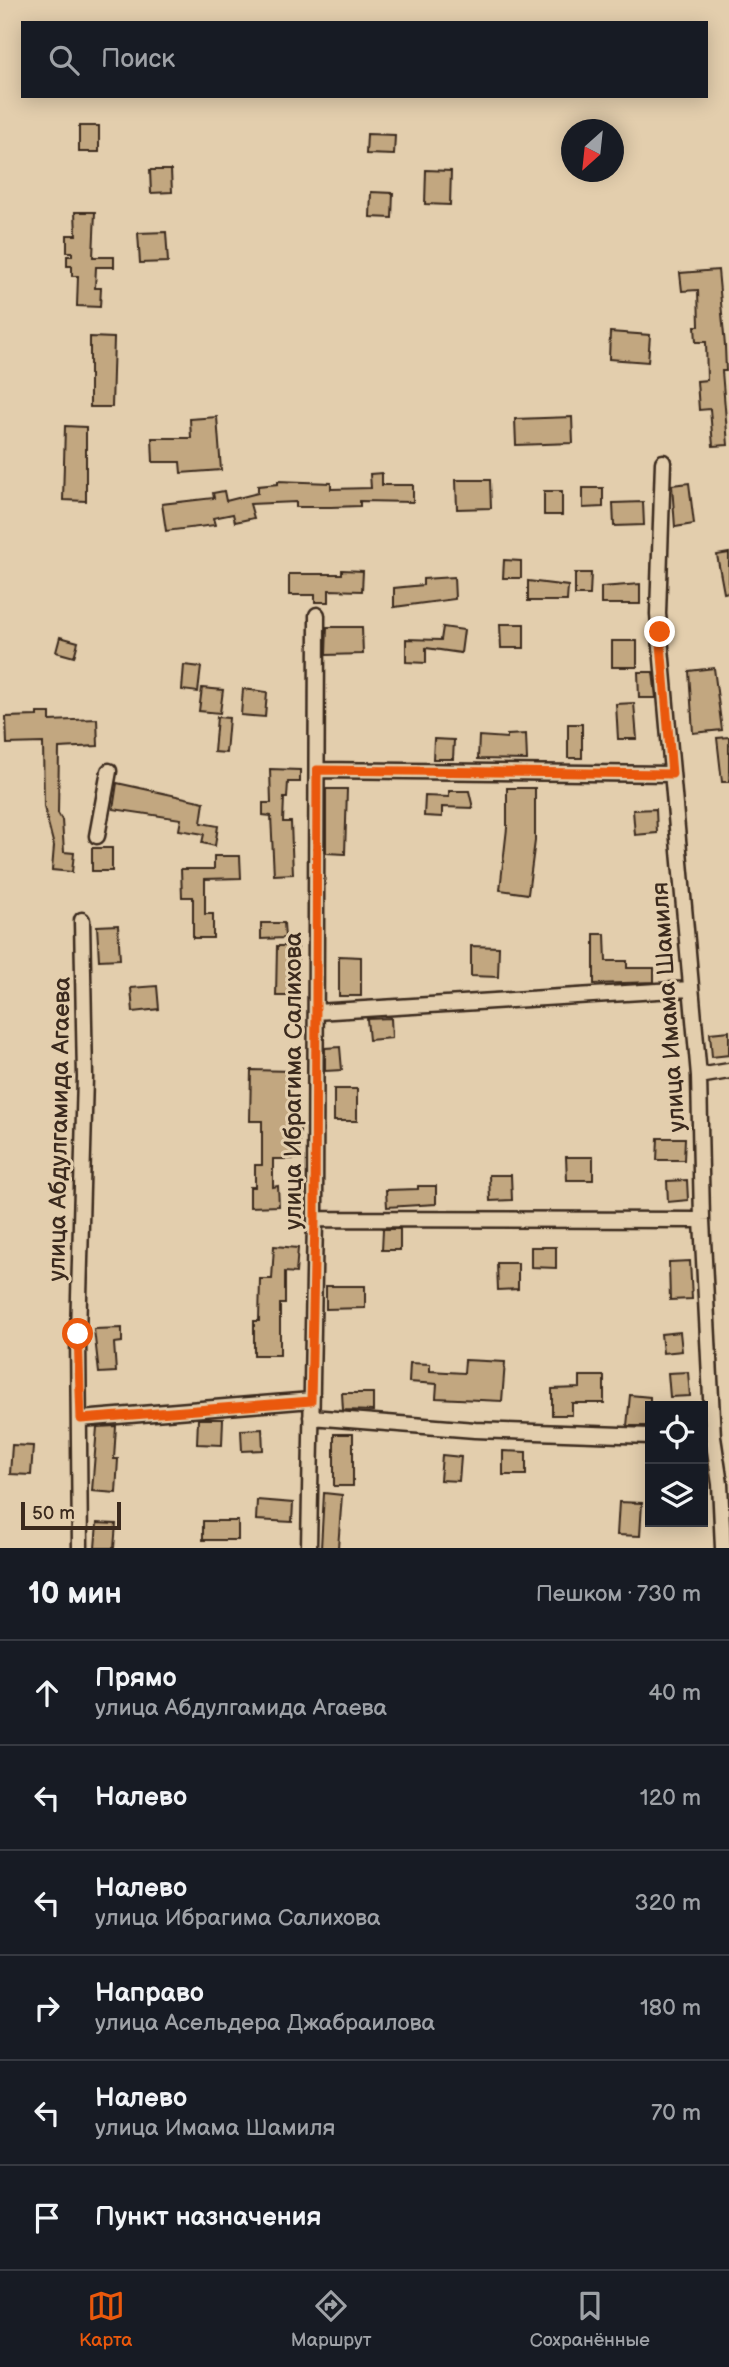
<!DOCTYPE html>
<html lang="ru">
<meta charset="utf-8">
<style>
:root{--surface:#171b24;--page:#20242c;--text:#f1f3f6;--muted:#9ea1a6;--line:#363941;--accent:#ea580c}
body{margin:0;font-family:"Balsamiq Sans",sans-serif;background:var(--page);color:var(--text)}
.controls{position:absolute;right:21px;bottom:21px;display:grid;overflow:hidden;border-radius:0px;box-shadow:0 4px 18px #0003}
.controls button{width:63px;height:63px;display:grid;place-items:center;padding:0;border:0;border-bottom:2px solid var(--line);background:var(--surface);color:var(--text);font:35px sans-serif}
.compass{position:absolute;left:561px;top:119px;width:63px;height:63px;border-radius:50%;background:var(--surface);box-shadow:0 4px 18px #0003;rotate:207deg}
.scale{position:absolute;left:21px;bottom:18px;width:100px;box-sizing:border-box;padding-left:7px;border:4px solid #3b2a1e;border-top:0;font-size:19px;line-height:24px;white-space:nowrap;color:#3b2a1e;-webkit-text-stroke:5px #e3cead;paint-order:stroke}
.stop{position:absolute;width:21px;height:21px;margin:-16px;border:5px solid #ea580c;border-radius:50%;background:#fff}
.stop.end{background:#ea580c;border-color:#fff;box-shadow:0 2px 7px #0008}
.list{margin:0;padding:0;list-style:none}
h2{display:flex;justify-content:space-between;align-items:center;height:91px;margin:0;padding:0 28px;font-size:30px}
h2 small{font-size:23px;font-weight:400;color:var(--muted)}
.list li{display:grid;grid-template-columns:46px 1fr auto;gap:21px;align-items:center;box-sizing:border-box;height:105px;padding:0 28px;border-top:2px solid var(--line)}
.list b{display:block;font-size:26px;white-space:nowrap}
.list p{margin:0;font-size:23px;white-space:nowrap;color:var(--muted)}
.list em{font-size:23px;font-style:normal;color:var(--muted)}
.icon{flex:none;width:38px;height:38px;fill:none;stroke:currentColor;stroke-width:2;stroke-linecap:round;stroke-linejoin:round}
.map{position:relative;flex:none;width:729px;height:1548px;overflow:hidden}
.search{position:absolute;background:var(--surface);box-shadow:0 4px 18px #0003;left:21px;right:21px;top:21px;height:77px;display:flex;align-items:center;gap:18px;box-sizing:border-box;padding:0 24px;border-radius:0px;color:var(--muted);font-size:26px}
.sheet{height:721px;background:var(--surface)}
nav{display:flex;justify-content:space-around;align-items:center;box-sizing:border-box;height:98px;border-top:2px solid var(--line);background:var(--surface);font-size:19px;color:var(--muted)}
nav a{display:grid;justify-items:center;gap:4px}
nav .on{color:var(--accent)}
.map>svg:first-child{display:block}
.building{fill:#c2a780;stroke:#3b2a1e;stroke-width:2}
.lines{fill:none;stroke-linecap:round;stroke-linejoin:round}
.minor-casing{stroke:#3b2a1e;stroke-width:19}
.minor{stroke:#e3cead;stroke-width:14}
.route{stroke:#ea580c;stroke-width:9}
.labels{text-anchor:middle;stroke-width:6;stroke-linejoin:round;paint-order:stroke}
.street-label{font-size:24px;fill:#3b2a1e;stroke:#e3cead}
</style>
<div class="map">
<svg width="729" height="1548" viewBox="0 0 729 1548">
<rect width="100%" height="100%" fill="#e3cead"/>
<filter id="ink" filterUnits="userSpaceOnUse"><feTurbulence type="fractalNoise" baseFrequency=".0143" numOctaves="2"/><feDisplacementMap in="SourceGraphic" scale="14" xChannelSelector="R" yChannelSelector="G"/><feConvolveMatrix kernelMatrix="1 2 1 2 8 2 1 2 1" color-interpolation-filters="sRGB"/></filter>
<g filter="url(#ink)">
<path class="building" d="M 79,126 L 99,126 L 99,152 L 79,152 Z
M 367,134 L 395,135 L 394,155 L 366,154 Z
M 150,170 L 171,170 L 172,192 L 151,193 Z
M 426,170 L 451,171 L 450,205 L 425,204 Z
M 371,192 L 393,193 L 392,218 L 370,217 Z
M 75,212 L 95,212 L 93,257 L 114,257 L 114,267 L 96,267 L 95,288 L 101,288 L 100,307 L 77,306 L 78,276 L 72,276 L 72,266 L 67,266 L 67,256 L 72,256 L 72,252 L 67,252 L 67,235 L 76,235 Z
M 166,232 L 168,262 L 140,263 L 138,233 Z
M 718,270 L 725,346 L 726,371 L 722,371 L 728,445 L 713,446 L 710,409 L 699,410 L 697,381 L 707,380 L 706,342 L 696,342 L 695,326 L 699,326 L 698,290 L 682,291 L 680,273 Z
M 610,332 L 650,335 L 648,362 L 609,359 Z
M 90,337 L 114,338 L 112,407 L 90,407 Z
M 217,417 L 221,470 L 181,473 L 180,462 L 153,462 L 152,438 L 191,438 L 190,419 Z
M 572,417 L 573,443 L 516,445 L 515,419 Z
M 65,426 L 86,427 L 86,501 L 63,500 Z
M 382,473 L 382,485 L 413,485 L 413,502 L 360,501 L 360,506 L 331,507 L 296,507 L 296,502 L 250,504 L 254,518 L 235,522 L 233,514 L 213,518 L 215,525 L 166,531 L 162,504 L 214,498 L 213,493 L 224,491 L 226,501 L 258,493 L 258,486 L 278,484 L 278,481 L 331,483 L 331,489 L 371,488 L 370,474 Z
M 456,480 L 490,480 L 491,508 L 457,509 Z
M 689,483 L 694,524 L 675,527 L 672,485 Z
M 583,488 L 603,488 L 603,507 L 583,508 Z
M 544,491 L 562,491 L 562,515 L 544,515 Z
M 643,502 L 644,525 L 614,526 L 613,503 Z
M 729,553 L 729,592 L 724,593 L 717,555 Z
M 504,560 L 521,561 L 521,578 L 503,578 Z
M 342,570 L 363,571 L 362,591 L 329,590 L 329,602 L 315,602 L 315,595 L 289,595 L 289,574 L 342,574 Z
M 575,573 L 591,573 L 590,595 L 575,595 Z
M 454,577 L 455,599 L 394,607 L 394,588 L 423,585 L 423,579 Z
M 528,581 L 568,586 L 567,601 L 528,601 Z
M 640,584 L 640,604 L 601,604 L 601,587 Z
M 500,624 L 524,624 L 524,648 L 501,648 Z
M 327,627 L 362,627 L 363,654 L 326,655 Z
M 443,627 L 464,630 L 461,653 L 426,648 L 426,663 L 406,662 L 406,639 L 441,640 Z
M 60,637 L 78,642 L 74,657 L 56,652 Z
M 612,641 L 637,641 L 637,667 L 612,667 Z
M 184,665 L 201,667 L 198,692 L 182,690 Z
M 714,668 L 722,730 L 693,733 L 689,671 Z
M 638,672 L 653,672 L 656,698 L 639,698 Z
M 202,688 L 223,690 L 220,713 L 199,711 Z
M 243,689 L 267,692 L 265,717 L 241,715 Z
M 634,703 L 637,739 L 618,739 L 616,704 Z
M 37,713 L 50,713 L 50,721 L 97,719 L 98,746 L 59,748 L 58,813 L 62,820 L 64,852 L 74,853 L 72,872 L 52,870 L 54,846 L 44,807 L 43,743 L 7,744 L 6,717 L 37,716 Z
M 217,717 L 229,718 L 226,753 L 214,752 Z
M 568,724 L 582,724 L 582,758 L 568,758 Z
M 526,734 L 527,760 L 478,759 L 479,736 L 507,738 L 507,735 Z
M 729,737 L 729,782 L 722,782 L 717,738 Z
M 434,739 L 454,740 L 453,759 L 433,759 Z
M 270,769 L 300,770 L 300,782 L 288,782 L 287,798 L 284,798 L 283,822 L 291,822 L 293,874 L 274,875 L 271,816 L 263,815 L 263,803 L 271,803 Z
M 117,783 L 204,802 L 201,823 L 218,826 L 215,846 L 202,843 L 204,834 L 179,830 L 181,819 L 113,809 Z
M 507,788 L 535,788 L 535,841 L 528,894 L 500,890 L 507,828 Z
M 326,789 L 347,789 L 345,854 L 326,853 Z
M 449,791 L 469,791 L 473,808 L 442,807 L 442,817 L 424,816 L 425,796 L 449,797 Z
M 656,809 L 657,833 L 635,835 L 633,810 Z
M 92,848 L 112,848 L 112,871 L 92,871 Z
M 214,856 L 240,856 L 241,878 L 205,879 L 205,914 L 213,914 L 213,938 L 193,938 L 193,897 L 182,897 L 181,869 L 214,869 Z
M 261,923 L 284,923 L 285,938 L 261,939 Z
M 118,925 L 120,959 L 99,960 L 97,926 Z
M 594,934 L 605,934 L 606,961 L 627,961 L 627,968 L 654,968 L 654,982 L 594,984 Z
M 277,946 L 298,946 L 297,996 L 276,996 Z
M 471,946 L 499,947 L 498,977 L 471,976 Z
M 339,956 L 361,957 L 361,996 L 339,996 Z
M 157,986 L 159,1009 L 133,1012 L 131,988 Z
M 391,1018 L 392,1038 L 369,1040 L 367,1019 Z
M 729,1031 L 729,1055 L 712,1057 L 710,1033 Z
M 340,1047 L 342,1070 L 325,1071 L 325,1048 Z
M 251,1070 L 291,1071 L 290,1129 L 300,1130 L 299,1159 L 273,1159 L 273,1187 L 278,1186 L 279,1206 L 250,1207 L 250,1187 L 255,1187 L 255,1165 L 262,1165 L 262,1121 L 250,1121 Z
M 334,1089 L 357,1089 L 357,1121 L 334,1121 Z
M 658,1138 L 685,1138 L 684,1160 L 657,1160 Z
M 566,1157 L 593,1157 L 593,1180 L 567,1180 Z
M 489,1175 L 511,1175 L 512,1200 L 490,1201 Z
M 687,1180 L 688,1200 L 668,1202 L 667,1181 Z
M 418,1186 L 436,1186 L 436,1204 L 387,1207 L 386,1190 L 418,1189 Z
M 383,1229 L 400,1229 L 400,1250 L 382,1250 Z
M 274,1246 L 298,1248 L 296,1273 L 285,1272 L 285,1304 L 280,1304 L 280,1355 L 254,1355 L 254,1321 L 259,1321 L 260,1279 L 272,1279 Z
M 531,1247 L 556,1247 L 556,1268 L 531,1267 Z
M 690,1261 L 692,1299 L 670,1300 L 669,1262 Z
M 497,1263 L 518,1263 L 518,1289 L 498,1290 Z
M 326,1286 L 365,1286 L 365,1308 L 326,1309 Z
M 122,1328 L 122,1342 L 114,1343 L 116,1372 L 99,1373 L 94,1329 Z
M 680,1332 L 682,1351 L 663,1353 L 661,1334 Z
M 465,1360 L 505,1362 L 502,1401 L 436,1398 L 437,1384 L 409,1382 L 410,1363 L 430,1364 L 430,1371 L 464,1373 Z
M 688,1372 L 690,1396 L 670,1397 L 668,1373 Z
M 580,1376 L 604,1376 L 604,1403 L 572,1403 L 572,1415 L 552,1415 L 552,1389 L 580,1388 Z
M 342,1393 L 373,1393 L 373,1411 L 343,1410 Z
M 630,1395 L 650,1397 L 650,1426 L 627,1426 Z
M 198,1419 L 223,1419 L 222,1445 L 197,1444 Z
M 116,1426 L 114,1459 L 118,1459 L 116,1493 L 92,1491 L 97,1427 Z
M 262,1429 L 263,1450 L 242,1451 L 241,1430 Z
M 334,1434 L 353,1434 L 353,1486 L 334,1486 Z
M 12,1445 L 33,1446 L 31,1475 L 10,1474 Z
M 503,1451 L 526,1452 L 526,1475 L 503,1475 Z
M 442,1455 L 461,1457 L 459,1481 L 440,1480 Z
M 324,1493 L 342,1495 L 338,1548 L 321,1548 Z
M 257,1500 L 293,1503 L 292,1522 L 256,1520 Z
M 619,1502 L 642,1503 L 640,1536 L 617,1535 Z
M 203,1521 L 238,1521 L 238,1540 L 203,1540 Z
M 97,1523 L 116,1524 L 114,1548 L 95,1548 Z"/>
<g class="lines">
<defs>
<path id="minor" d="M 663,462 L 658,614 L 699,1076 L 702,1220 L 713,1437 L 720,1484 L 723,1548
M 317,770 L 672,774
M 97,836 L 109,771
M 316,1012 L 690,989
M 699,1076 L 729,1071
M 315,1219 L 702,1220
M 311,1417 L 475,1430 L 650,1436
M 81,1419 L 311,1400
M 80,1548 L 78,1334 L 85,1077 L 82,920
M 309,1548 L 315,1219 L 317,615"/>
</defs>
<use href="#minor" class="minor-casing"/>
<use href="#minor" class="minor"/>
</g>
</g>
<g class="lines" filter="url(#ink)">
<path class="route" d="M 78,1334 L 81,1419 L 311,1401 L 315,1219 L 317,770 L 672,774 L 660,632"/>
</g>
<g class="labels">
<g class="street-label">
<text transform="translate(668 1007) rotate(-94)" y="8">улица Имама Шамиля</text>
<text transform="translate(293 1081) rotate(-90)" y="8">улица Ибрагима Салихова</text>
<text transform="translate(59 1129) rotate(-89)" y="8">улица Абдулгамида Агаева</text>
</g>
</g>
</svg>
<div class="controls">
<button><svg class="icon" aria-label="locate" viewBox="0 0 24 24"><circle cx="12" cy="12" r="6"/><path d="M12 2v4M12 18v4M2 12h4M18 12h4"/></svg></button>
<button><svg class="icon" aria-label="layers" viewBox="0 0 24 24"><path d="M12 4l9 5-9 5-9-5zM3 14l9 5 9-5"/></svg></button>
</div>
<svg class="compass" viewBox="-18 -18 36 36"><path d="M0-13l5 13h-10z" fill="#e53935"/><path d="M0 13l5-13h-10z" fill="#9ea1a6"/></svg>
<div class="scale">50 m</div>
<div class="stop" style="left:78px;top:1334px"></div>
<div class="stop end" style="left:660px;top:632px"></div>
<div class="search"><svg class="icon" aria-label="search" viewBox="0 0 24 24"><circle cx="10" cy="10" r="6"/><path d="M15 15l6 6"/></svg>Поиск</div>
</div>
<section class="sheet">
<h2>10 мин<small>Пешком · 730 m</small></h2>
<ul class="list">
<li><svg class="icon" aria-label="ahead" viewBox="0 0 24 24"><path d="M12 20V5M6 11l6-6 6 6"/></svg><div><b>Прямо</b><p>улица Абдулгамида Агаева</p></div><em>40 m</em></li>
<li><svg class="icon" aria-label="left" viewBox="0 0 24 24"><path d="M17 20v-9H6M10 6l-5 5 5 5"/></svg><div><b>Налево</b></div><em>120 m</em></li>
<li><svg class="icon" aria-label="left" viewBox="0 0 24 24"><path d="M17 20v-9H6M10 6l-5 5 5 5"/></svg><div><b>Налево</b><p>улица Ибрагима Салихова</p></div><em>320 m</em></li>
<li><svg class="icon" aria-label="right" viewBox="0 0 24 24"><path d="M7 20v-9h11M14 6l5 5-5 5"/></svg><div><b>Направо</b><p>улица Асельдера Джабраилова</p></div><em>180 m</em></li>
<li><svg class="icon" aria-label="left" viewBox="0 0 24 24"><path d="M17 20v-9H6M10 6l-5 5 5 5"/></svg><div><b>Налево</b><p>улица Имама Шамиля</p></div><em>70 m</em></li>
<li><svg class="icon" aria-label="arrive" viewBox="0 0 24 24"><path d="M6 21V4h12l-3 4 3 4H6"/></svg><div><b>Пункт назначения</b></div></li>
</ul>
</section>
<nav>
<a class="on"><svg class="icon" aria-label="map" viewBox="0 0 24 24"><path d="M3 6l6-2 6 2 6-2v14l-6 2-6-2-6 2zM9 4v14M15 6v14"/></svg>Карта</a>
<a><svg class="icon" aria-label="directions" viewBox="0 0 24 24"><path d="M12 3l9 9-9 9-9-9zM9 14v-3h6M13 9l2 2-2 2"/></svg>Маршрут</a>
<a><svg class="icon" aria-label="saved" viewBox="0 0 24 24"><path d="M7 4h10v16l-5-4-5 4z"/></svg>Сохранённые</a>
</nav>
